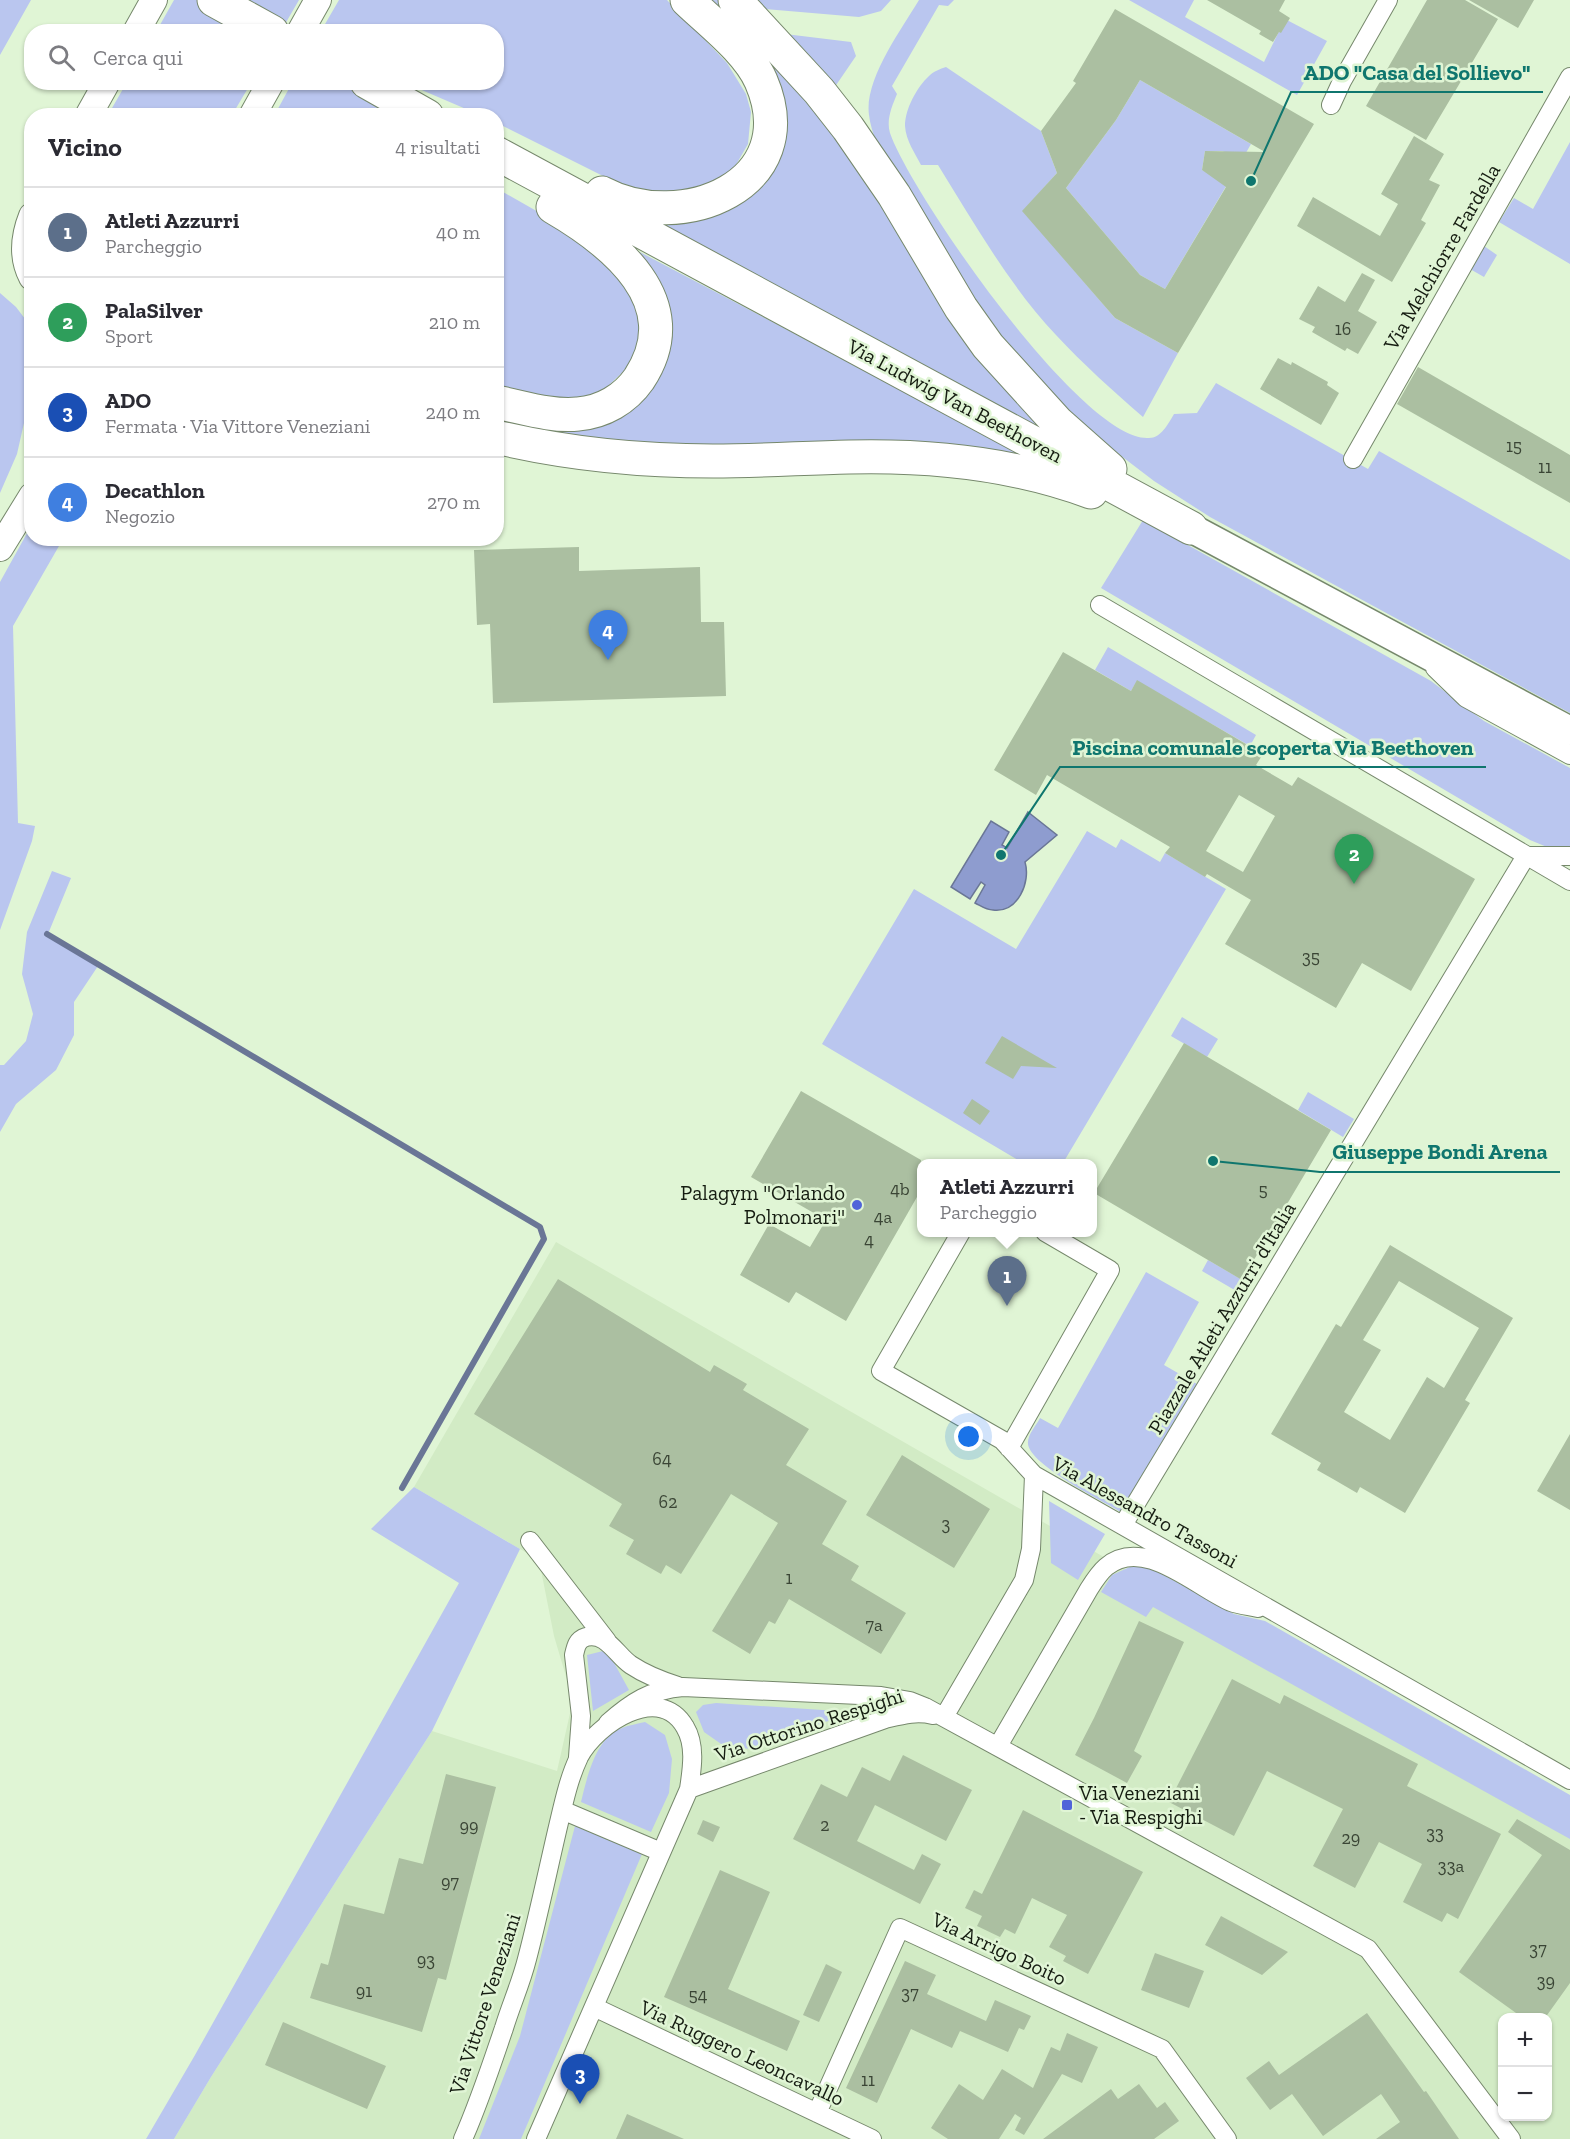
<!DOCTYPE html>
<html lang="it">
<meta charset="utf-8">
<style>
:root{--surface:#fff;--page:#f7f7f7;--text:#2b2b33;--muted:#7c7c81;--line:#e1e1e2;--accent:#5064d9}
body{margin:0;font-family:"Zilla Slab",serif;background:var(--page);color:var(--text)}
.controls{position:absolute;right:18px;bottom:18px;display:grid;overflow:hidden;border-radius:12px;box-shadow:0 2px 4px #0004}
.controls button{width:54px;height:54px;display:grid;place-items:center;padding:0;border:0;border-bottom:2px solid var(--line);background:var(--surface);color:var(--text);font:30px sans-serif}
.you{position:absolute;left:969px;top:1437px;width:21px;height:21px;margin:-15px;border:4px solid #fff;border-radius:50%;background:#1a73e8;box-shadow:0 0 0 9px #1a73e833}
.badge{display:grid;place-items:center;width:39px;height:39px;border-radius:50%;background:var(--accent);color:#fff;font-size:20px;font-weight:700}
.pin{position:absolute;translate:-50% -50px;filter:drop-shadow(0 2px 3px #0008)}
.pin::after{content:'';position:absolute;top:32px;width:21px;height:18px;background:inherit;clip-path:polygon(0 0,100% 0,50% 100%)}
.popup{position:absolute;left:917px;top:1159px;width:180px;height:78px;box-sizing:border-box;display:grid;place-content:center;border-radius:12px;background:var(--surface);filter:drop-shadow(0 2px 4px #0005);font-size:20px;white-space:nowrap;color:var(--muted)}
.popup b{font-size:22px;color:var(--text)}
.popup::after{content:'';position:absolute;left:50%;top:100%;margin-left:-12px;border:12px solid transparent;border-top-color:var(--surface)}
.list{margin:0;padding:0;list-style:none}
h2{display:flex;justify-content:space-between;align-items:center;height:78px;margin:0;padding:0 24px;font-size:26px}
h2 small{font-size:20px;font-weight:400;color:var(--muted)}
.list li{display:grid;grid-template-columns:39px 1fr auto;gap:18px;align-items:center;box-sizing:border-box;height:90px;padding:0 24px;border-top:2px solid var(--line)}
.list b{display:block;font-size:22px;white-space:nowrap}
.list p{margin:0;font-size:20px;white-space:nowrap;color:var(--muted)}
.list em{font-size:20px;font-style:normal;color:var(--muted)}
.icon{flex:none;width:33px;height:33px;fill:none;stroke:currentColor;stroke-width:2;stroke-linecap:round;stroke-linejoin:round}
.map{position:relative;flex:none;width:1570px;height:2139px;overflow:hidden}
.search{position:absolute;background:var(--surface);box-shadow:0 2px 4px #0004;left:24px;top:24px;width:480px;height:66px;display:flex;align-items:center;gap:15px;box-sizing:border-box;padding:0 21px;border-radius:24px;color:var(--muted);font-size:22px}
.panel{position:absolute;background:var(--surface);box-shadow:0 2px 4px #0004;left:24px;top:108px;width:480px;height:438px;border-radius:24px}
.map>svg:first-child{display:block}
.built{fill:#d2ebc5;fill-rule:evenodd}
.green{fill:#bac6ef}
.water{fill:#8e9ccf;stroke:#6a7696;stroke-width:1.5}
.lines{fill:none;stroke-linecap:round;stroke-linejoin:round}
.stream{stroke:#6a7696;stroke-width:6}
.building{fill:#abbfa1;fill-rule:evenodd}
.street-casing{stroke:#76886c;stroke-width:20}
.secondary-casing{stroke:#76886c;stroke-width:28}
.primary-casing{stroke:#76886c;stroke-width:31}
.highway-casing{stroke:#76886c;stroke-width:35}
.street{stroke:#fff;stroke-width:18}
.secondary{stroke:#fff;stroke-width:26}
.primary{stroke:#fff;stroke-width:28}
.highway{stroke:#fff;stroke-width:33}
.poi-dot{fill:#5064d9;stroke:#e0f5d5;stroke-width:2}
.labels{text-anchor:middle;stroke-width:5;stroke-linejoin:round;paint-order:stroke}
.number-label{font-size:18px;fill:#3a4535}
.street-label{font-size:21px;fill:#151c11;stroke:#e0f5d5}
.poi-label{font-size:21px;fill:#151c11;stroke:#e0f5d5;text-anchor:end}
.leader{fill:none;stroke:#0f766e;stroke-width:2}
.callout-dot{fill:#0f766e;stroke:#e0f5d5;stroke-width:2}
.callout-label{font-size:22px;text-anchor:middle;font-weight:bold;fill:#0f766e;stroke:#e0f5d5;stroke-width:5;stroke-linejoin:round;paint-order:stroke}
</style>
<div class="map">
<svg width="1570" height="2139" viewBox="0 0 1570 2139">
<rect width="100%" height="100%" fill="#e0f5d5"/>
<path class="built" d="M 556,1242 L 1570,1825 L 1570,2139 L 174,2139 L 211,2077 L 432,1731 L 557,1771 L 573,1700 L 554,1636 L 539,1560 L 414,1487 ZM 1502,2018 L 1548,2018 L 1548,2116 L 1502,2116 Z"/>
<path class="green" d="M 0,0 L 31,0 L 0,55 Z
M 174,0 L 299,0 L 281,31 L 156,32 Z
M 339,0 L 667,0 L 727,63 L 746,94 L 751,112 L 748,144 L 733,170 L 692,194 L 629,189 L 497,123 L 496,116 L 480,115 L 417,88 L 403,89 L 391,112 L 392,115 L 274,116 L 292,83 L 496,82 L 496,32 L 321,31 Z
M 698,0 L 723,0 L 773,52 L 1090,459 L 643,221 L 668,219 L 776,141 Z
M 744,0 L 891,0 L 881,11 L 859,17 L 752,8 Z
M 919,0 L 954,0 L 948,6 L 939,5 L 892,86 L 897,94 C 892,106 886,120 890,133 C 911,194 1083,443 1149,438 C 1161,438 1168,424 1174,414 L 1197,413 L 1216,383 L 1368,469 L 1379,451 L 1570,560 L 1570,713 L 1210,517 L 1154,481 L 1078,423 L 1002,346 L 876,142 C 873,133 870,124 869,115 C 864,80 901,30 919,0 Z
M 1129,0 L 1194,0 L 1185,17 L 1264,62 L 1285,19 L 1327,41 L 1297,95 Z
M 777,33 L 851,42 L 856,56 L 830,94 Z
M 946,67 L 1041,131 L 1057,173 L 1023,211 L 1115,318 L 1178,353 L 1143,417 C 1113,391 1083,364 1056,335 C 1009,285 974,223 938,165 L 921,165 C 915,153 906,141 905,126 C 905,109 917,87 929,76 C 934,71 940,69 946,67 Z
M 1140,80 L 1251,144 L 1243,158 L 1222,151 L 1205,151 L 1202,170 L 1228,183 L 1165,289 L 1140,275 L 1066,188 L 1116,120 Z
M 127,82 L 251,82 L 251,83 L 232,115 L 108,115 Z
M 1570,142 L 1570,264 L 1499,222 L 1514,198 L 1533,209 Z
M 496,188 L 591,242 L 637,300 L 641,334 L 630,365 L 606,388 L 580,402 L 497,391 Z
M 619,241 L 1051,469 L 680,451 L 497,428 L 496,412 L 560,423 L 657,374 Z
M 1484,246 L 1497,255 L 1484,277 L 1470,269 Z
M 0,293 L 16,307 L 32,328 L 31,392 L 17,454 L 0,493 Z
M 1143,520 L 1431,681 L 1484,721 L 1570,768 L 1570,849 L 1547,847 L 1530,840 L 1101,588 Z
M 31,526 L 32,538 L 63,539 L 13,626 L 18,823 L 35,826 L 32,841 L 0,930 L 0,582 Z
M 1108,647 L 1256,735 L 1250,746 L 1137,681 L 1131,691 L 1095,670 Z
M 1087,831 L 1116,848 L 1121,839 L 1160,862 L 1165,853 L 1226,889 L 1063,1163 L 1023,1163 L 822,1044 L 914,889 L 1016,949 Z
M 52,871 L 71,878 L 48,934 L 98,966 L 74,1002 L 74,1035 L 56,1070 L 16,1104 L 0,1132 L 0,1065 L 4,1065 L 26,1041 L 33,1014 L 22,974 L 27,932 Z
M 1182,1017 L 1218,1039 L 1207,1057 L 1171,1036 Z
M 1308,1092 L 1354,1119 L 1343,1137 L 1298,1110 Z
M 1208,1260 L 1244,1281 L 1238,1292 L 1202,1271 Z
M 1146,1272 L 1199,1302 L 1164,1365 L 1197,1384 L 1123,1513 C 1104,1502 1030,1465 1028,1444 C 1027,1435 1036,1426 1040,1418 L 1058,1428 Z
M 414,1487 L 520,1549 L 432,1731 L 211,2077 L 174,2139 L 146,2139 L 195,2055 L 459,1583 L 371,1529 Z
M 1049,1501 L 1105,1534 L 1078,1580 L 1051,1563 Z
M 1144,1564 L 1234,1614 L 1265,1621 L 1570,1795 L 1570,1839 L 1153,1607 L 1146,1617 L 1101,1592 L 1112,1575 L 1132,1566 Z
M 607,1650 L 629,1690 L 593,1711 L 587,1655 Z
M 716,1703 L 853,1712 L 751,1749 L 724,1746 L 704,1732 L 696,1712 L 703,1705 Z
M 645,1722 L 665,1735 L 672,1759 L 669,1793 L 651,1832 L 581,1802 C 587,1778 595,1738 622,1728 C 629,1725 637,1724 645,1722 Z
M 575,1826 L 642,1854 L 521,2139 L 479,2139 L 520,2036 Z"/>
<path class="water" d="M 1028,812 L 1057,835 L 1025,862 C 1031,882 1018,913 993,910 C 986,910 981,906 975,903 L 985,885 L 981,882 L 970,899 L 951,887 L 991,821 L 1009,832 L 1002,845 L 1007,848 Z"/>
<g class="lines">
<path class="stream" d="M 47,934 L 540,1227 L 544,1239 L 402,1488"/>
</g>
<path class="building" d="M 1207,0 L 1285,0 L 1279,11 L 1290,18 L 1281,33 L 1279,32 L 1273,42 L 1259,34 L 1261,31 Z
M 1427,0 L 1465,0 L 1498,19 L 1426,140 L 1366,106 Z
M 1469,0 L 1534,0 L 1518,28 Z
M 1115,9 L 1314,124 L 1178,353 L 1115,318 L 1022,211 L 1057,173 L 1041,131 L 1076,83 L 1073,81 ZM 1140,80 L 1265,152 L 1205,151 L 1202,170 L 1226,187 L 1165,289 L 1140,275 L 1066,188 L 1116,120 Z
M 1414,136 L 1444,154 L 1429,180 L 1440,185 L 1421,220 L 1426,223 L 1392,282 L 1297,226 L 1313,197 L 1380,236 L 1398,204 L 1381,194 Z
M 1362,273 L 1375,280 L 1358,311 L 1377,322 L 1358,354 L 1347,348 L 1345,351 L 1312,332 L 1315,327 L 1299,319 L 1318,286 L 1345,302 Z
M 1278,358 L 1291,365 L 1292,362 L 1328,382 L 1327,385 L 1339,393 L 1321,425 L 1260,389 Z
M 1418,367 L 1570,455 L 1570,503 L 1397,404 Z
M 579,547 L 579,571 L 700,567 L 701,622 L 724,622 L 726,696 L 493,703 L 490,624 L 477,625 L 474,550 Z
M 1063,652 L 1131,691 L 1137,680 L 1263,754 L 1256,765 L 1292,786 L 1298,777 L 1475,879 L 1411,991 L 1362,963 L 1336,1008 L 1225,944 L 1251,900 L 1207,874 L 1205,877 L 1165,853 L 1170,847 L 1047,775 L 1036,795 L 994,770 ZM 1239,795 L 1275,816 L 1243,872 L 1206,851 Z
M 1002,1036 L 1057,1068 L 1021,1066 L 1013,1079 L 985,1063 Z
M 1184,1043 L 1331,1130 L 1242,1280 L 1094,1193 Z
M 801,1091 L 921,1160 L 921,1190 L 846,1321 L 796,1292 L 789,1303 L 740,1275 L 769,1224 L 810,1247 L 826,1220 L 751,1177 Z
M 972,1099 L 990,1111 L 980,1125 L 963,1113 Z
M 1390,1245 L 1513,1318 L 1465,1400 L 1470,1403 L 1405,1513 L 1360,1487 L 1357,1493 L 1333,1479 L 1317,1470 L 1321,1463 L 1271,1434 L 1336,1324 L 1341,1327 ZM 1399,1281 L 1479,1328 L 1444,1388 L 1427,1377 L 1390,1440 L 1344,1412 L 1381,1350 L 1363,1340 Z
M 558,1279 L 710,1372 L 714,1365 L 747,1384 L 743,1390 L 809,1429 L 786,1465 L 847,1501 L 822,1544 L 859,1566 L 851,1580 L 906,1613 L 881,1654 L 789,1599 L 775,1624 L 769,1621 L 750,1654 L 712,1631 L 778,1523 L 731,1494 L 681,1574 L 666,1565 L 661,1574 L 626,1554 L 634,1540 L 609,1526 L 622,1504 L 474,1414 Z
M 1570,1434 L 1570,1510 L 1537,1491 Z
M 902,1455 L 990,1509 L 954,1568 L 866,1515 Z
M 1139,1621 L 1184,1642 L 1134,1751 L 1142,1756 L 1127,1783 L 1075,1755 L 1094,1718 Z
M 1232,1679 L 1280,1704 L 1284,1695 L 1418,1764 L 1407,1786 L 1501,1834 L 1458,1919 L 1447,1913 L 1442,1922 L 1403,1902 L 1422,1864 L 1379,1842 L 1355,1888 L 1313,1866 L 1343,1809 L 1267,1771 L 1234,1836 L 1169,1802 Z
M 903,1755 L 972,1790 L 946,1841 L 875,1805 L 857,1841 L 914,1870 L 922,1854 L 941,1864 L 920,1904 L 793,1839 L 821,1784 L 847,1797 L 862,1767 L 890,1781 Z
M 446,1774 L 496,1787 L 446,1980 L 438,1978 L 422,2032 L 310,1998 L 321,1963 L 328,1965 L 344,1904 L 384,1914 L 399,1858 L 423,1864 Z
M 1023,1810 L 1143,1872 L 1088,1974 L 1063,1961 L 1066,1956 L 1049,1947 L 1067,1915 L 1032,1898 L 1015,1934 L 1005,1929 L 1000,1937 L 977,1926 L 982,1916 L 965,1908 L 974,1890 L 982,1894 Z
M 1517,1819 L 1570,1850 L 1570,1983 L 1545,2018 L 1523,2018 L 1459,1972 L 1542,1855 L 1508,1832 Z
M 703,1820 L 720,1827 L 713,1842 L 697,1834 Z
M 720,1870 L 770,1892 L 728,1989 L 800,2021 L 787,2051 L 664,1997 Z
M 1221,1916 L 1288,1952 L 1262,1975 L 1205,1945 Z
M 1155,1953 L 1204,1971 L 1189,2008 L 1141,1990 Z
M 905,1961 L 936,1975 L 927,1994 L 986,2021 L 995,2000 L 1031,2016 L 1024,2030 L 1019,2028 L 1008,2052 L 960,2031 L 952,2048 L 911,2029 L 877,2103 L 846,2088 Z
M 826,1964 L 842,1972 L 819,2022 L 803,2015 Z
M 1367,2013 L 1424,2092 L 1426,2091 L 1459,2139 L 1376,2139 L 1400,2122 L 1381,2094 L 1323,2136 L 1292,2094 L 1270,2110 L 1246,2078 L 1269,2061 L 1279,2075 Z
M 283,2022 L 386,2066 L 367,2109 L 265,2065 Z
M 1067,2033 L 1098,2047 L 1082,2083 L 1062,2074 L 1024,2135 L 1015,2130 L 1021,2118 L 1015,2114 L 999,2139 L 948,2139 L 931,2128 L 959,2084 L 983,2100 L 1002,2069 L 1033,2088 L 1051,2047 L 1060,2051 Z
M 1139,2084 L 1157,2108 L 1165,2102 L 1179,2121 L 1154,2139 L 1043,2139 L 1111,2089 L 1118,2099 Z
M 627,2114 L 684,2139 L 616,2139 Z"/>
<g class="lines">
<defs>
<path id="street" d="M 1331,105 L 1342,81 L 1388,0
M 1353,459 L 1570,77
M 1100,605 L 1570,881
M 1435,668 L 1466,698 L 1570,755
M 1528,856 L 1570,856
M 961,1232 L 881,1371 L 1002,1440 L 1034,1475 L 1570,1780
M 1009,1448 L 1110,1270 L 1045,1232
M 1123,1525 L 1526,856
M 530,1541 L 607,1641
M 944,1717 L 1024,1580 L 1031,1549 L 1034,1475
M 608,1723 C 632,1702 650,1690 683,1687 L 881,1696 L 910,1701 L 925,1707 L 1368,1949 L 1511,2139
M 998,1746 L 1089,1589 C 1094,1581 1099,1573 1106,1567 C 1143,1535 1196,1587 1231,1602 C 1239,1605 1249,1606 1258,1608
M 578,1757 L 581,1716 L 574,1655 C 576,1646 577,1640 586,1637 C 606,1631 617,1656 631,1665 C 646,1675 662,1681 678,1686
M 689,1789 L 885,1719 C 902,1715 916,1711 933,1715
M 562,1810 L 661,1852
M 594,2007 L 872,2139
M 817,2113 L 900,1928 L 1162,2049 L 1227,2139
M 463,2139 C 479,2103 491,2066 504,2028 C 511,2005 521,1983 527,1959 C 538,1917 547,1874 557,1831 C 563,1806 568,1780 579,1757 C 596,1724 659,1682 685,1727 C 696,1745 692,1769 689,1789 L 536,2139"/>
<path id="secondary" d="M 136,32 L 154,0
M 300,32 L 318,0
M 88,116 L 107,82
M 252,116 L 271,82
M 32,216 C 24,236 22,258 32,277
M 0,548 L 32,496"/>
<path id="primary" d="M 1191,528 L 1570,731"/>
<path id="highway" d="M 214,0 L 272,32
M 735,0 L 819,91 L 848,128 L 894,195 L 961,308 L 988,346 L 1057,422 L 1110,469
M 367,82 L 427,116
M 496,153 L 1191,528
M 602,193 C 681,235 806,185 761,81 C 748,51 711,23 687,0
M 496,402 C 522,407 552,417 578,414 C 603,412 625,399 639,379 C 690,302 613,242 553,207
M 496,437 C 568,454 640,461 713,461 C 758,461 804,458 849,457 C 932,455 1013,463 1091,492"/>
</defs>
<use href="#street" class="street-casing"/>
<use href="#secondary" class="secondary-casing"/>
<use href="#primary" class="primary-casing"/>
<use href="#highway" class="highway-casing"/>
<use href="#street" class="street"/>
<use href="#secondary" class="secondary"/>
<use href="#primary" class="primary"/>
<use href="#highway" class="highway"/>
</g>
<g class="poi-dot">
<circle cx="857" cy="1205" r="6"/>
<rect x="1061" y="1799" width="12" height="12" rx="3"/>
</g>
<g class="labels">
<g class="number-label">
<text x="1343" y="335">16</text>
<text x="1514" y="452">15</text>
<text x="1545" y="473">11</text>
<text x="1311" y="963">35</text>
<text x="900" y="1195">4b</text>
<text x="1263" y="1196">5</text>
<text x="883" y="1223">4a</text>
<text x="869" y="1246">4</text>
<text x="662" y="1465">64</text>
<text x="668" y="1508">62</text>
<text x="946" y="1530">3</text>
<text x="789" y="1584">1</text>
<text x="874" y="1631">7a</text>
<text x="825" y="1831">2</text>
<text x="469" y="1832">99</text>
<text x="1435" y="1839">33</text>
<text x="1351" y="1844">29</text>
<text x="1451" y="1872">33a</text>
<text x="450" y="1888">97</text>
<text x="1538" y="1955">37</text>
<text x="426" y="1966">93</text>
<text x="1546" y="1987">39</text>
<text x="364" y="1997">91</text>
<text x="910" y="1999">37</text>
<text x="698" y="2001">54</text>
<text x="868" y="2086">11</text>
</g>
<g class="street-label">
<text transform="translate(1442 257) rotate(-60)" y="7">Via Melchiorre Fardella</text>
<text transform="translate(955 401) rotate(28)" y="7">Via Ludwig Van Beethoven</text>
<text transform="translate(1222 1318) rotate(-59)" y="7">Piazzale Atleti Azzurri d'Italia</text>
<text transform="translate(1145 1512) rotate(29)" y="7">Via Alessandro Tassoni</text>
<text transform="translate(809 1725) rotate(-18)" y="7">Via Ottorino Respighi</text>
<text transform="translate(999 1949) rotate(25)" y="7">Via Arrigo Boito</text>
<text transform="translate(485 2004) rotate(-72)" y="7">Via Vittore Veneziani</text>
<text transform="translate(742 2053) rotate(25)" y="7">Via Ruggero Leoncavallo</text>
</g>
<g class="poi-label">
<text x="845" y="1200">Palagym "Orlando<tspan x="845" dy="24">Polmonari"</tspan></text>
<text x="1079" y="1800" text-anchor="start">Via Veneziani<tspan x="1079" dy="24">- Via Respighi</tspan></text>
</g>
</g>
<path class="leader" d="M1251 181L1291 92H1543M1001 855L1060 767H1486M1213 1161L1320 1172H1560"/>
<g class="callout-dot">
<circle cx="1251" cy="181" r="6"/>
<circle cx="1001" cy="855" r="6"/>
<circle cx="1213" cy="1161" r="6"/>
</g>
<g class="callout-label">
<text x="1417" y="80">ADO "Casa del Sollievo"</text>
<text x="1273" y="755">Piscina comunale scoperta Via Beethoven</text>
<text x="1440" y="1159">Giuseppe Bondi Arena</text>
</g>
</svg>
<div class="controls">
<button>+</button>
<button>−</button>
</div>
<div class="you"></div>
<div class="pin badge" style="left:1007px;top:1306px;background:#5c6f8a">1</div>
<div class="popup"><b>Atleti Azzurri</b>Parcheggio</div>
<div class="pin badge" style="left:1354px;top:884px;background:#2e9e5b">2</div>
<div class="pin badge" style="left:580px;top:2104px;background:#1a4fb4">3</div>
<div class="pin badge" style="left:608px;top:660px;background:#3f7fe0">4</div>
<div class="search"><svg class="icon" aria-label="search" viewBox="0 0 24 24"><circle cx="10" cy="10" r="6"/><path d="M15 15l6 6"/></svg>Cerca qui</div>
<section class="panel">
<h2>Vicino<small>4 risultati</small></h2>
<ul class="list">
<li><span class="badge" style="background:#5c6f8a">1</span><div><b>Atleti Azzurri</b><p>Parcheggio</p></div><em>40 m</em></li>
<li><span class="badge" style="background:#2e9e5b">2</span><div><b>PalaSilver</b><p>Sport</p></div><em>210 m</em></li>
<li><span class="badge" style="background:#1a4fb4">3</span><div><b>ADO</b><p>Fermata · Via Vittore Veneziani</p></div><em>240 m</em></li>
<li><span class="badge" style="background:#3f7fe0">4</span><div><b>Decathlon</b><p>Negozio</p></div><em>270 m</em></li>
</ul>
</section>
</div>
